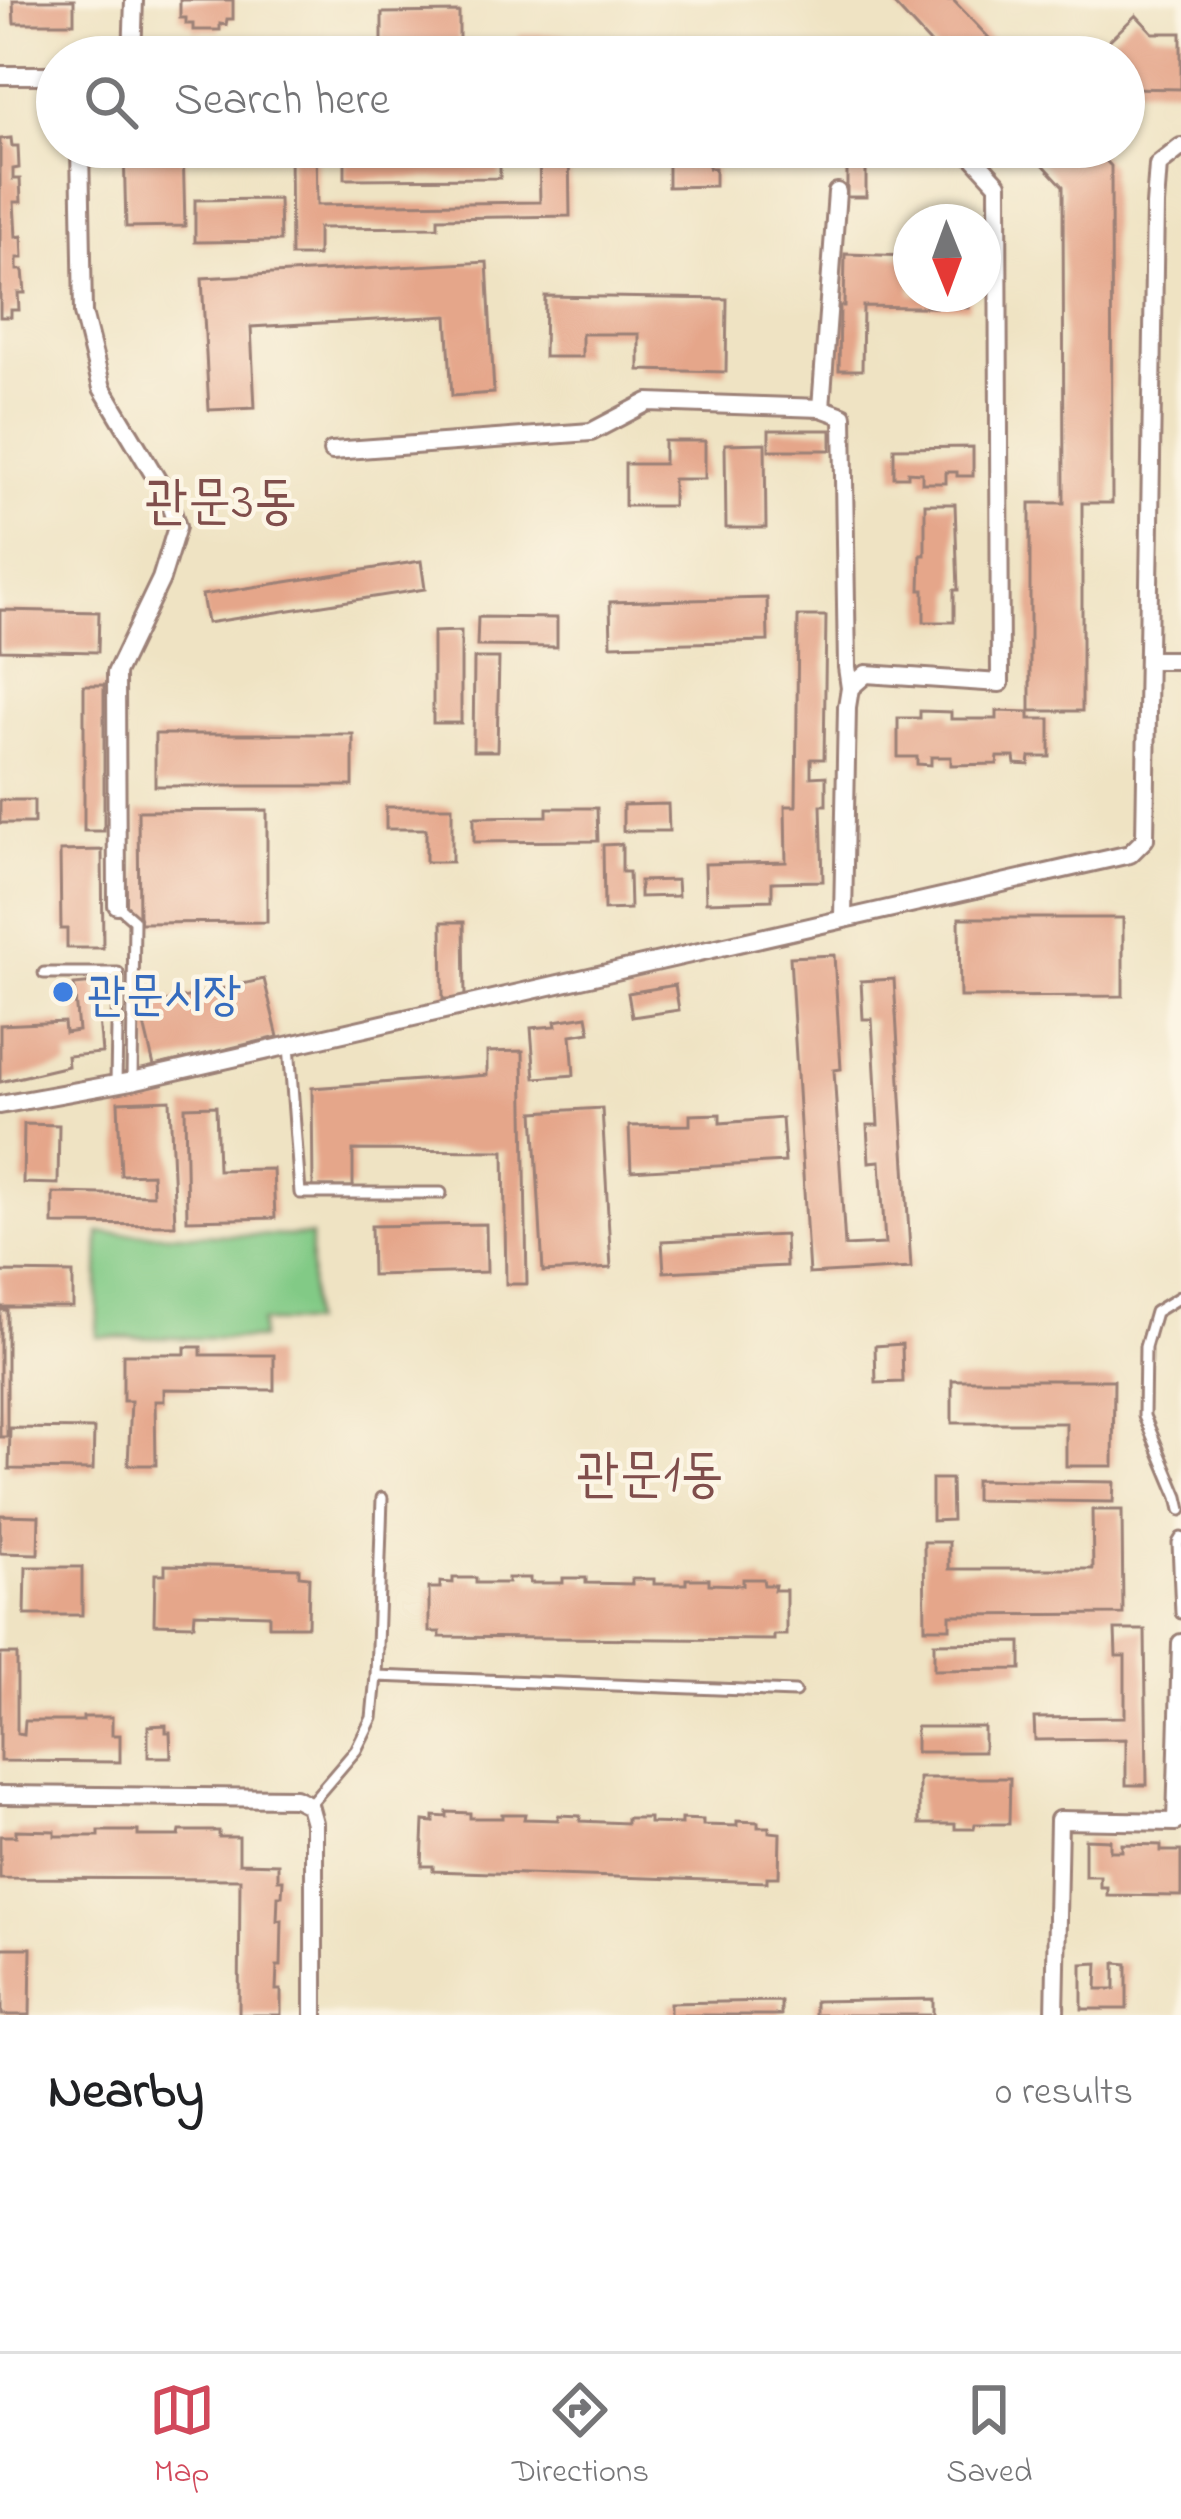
<!DOCTYPE html>
<meta charset="utf-8">
<style>
:root{--surface:#fff;--page:#f6f6f6;--text:#202124;--muted:#757577;--line:#e0e0e0;--accent:#d1495b}
body{margin:0;font-family:"Indie Flower","Poor Story",sans-serif;background:var(--page);color:var(--text)}
.compass{position:absolute;left:893px;top:204px;width:108px;height:108px;border-radius:50%;background:var(--surface);box-shadow:0 3px 9px #0004;rotate:179deg}
.list{margin:0;padding:0;list-style:none}
h2{display:flex;justify-content:space-between;align-items:center;height:156px;margin:0;padding:0 48px;font-size:51px}
h2 small{font-size:39px;font-weight:400;color:var(--muted)}
.icon{flex:none;width:66px;height:66px;fill:none;stroke:currentColor;stroke-width:2;stroke-linecap:round;stroke-linejoin:round}
.map{position:relative;flex:none;width:1181px;height:2015px;overflow:hidden}
.search{position:absolute;background:var(--surface);box-shadow:0 3px 9px #0004;left:36px;right:36px;top:36px;height:132px;display:flex;align-items:center;gap:30px;box-sizing:border-box;padding:0 42px;border-radius:66px;color:var(--muted);font-size:45px}
.sheet{height:336px;background:var(--surface)}
nav{display:flex;justify-content:space-around;align-items:center;box-sizing:border-box;height:168px;border-top:3px solid var(--line);background:var(--surface);font-size:33px;color:var(--muted)}
nav a{display:grid;justify-items:center;gap:6px}
nav .on{color:var(--accent)}
.map>svg:first-child{display:block}
.green{fill:#82ca86;stroke:#667458;stroke-width:3}
.building{fill:#e5a68a}
.lines{fill:none;stroke-linecap:round;stroke-linejoin:round}
.service-casing{stroke:#9c8177;stroke-width:15}
.minor-casing{stroke:#9c8177;stroke-width:22}
.service{stroke:#fff;stroke-width:9}
.minor{stroke:#fff;stroke-width:16}
.shop-dot{fill:#3f7fe0;stroke:#fcf5e5;stroke-width:4.5}
.labels{text-anchor:middle;stroke-width:9;stroke-linejoin:round;paint-order:stroke}
.shop-label{font-size:48px;fill:#366cbe;stroke:#fcf5e5;text-anchor:start}
.quarter-label{font-size:54px;fill:#804e4c;stroke:#fcf5e5}
</style>
<div class="map">
<svg width="1181" height="2015" viewBox="0 0 1181 2015">
<rect width="100%" height="100%" fill="#fcf5e5"/>
<filter id="ink" filterUnits="userSpaceOnUse"><feTurbulence type="fractalNoise" baseFrequency=".00833" numOctaves="2"/><feDisplacementMap in="SourceGraphic" scale="24" xChannelSelector="R" yChannelSelector="G"/><feConvolveMatrix kernelMatrix="1 2 1 2 8 2 1 2 1" color-interpolation-filters="sRGB"/></filter>
<filter id="wash" filterUnits="userSpaceOnUse"><feTurbulence type="fractalNoise" baseFrequency=".004" numOctaves="4" result="noise"/><feDisplacementMap in="SourceGraphic" scale="48" xChannelSelector="R" yChannelSelector="G"/><feGaussianBlur stdDeviation="2.7" result="paint"/><feColorMatrix in="noise" values="0 0 0 0 0 0 0 0 0 0 0 0 0 0 0 0 0 1.4 0 .05"/><feComposite in="paint" operator="in"/></filter>
<g filter="url(#wash)">
<rect width="100%" height="100%" fill="#efe3c3"/>
<path class="green" d="M 99,1233 L 311,1236 L 310,1323 L 261,1322 L 260,1339 L 97,1337 Z"/>
<g id="blocks">
<path class="building" d="M 13,0 L 74,0 L 74,23 L 14,23 Z
M 180,0 L 233,0 L 233,19 L 227,19 L 226,25 L 220,24 L 220,30 L 193,30 L 193,24 L 186,24 L 186,18 L 180,18 Z
M 890,0 L 953,0 L 1007,57 L 943,57 Z
M 459,12 L 459,56 L 382,56 L 382,13 Z
M 1136,15 L 1153,33 L 1181,33 L 1181,89 L 1127,88 L 1124,85 L 1124,57 L 1098,57 L 1095,54 Z
M 519,34 L 567,34 L 568,57 L 519,54 Z
M 11,138 L 12,146 L 18,146 L 19,168 L 13,169 L 13,179 L 20,179 L 21,202 L 14,202 L 16,237 L 22,236 L 23,258 L 17,258 L 17,270 L 23,270 L 25,293 L 18,293 L 19,310 L 11,310 L 11,317 L 0,317 L 0,139 Z
M 124,147 L 183,147 L 185,226 L 126,227 Z
M 290,147 L 316,147 L 317,205 L 540,202 L 539,147 L 569,147 L 570,216 L 438,218 L 438,227 L 318,228 L 318,256 L 291,256 Z
M 345,147 L 500,147 L 500,178 L 345,179 Z
M 668,147 L 709,147 L 709,168 L 715,168 L 715,186 L 668,187 Z
M 847,147 L 866,147 L 866,197 L 847,197 Z
M 1027,147 L 1093,147 L 1111,166 L 1112,503 L 1082,503 L 1082,711 L 1030,711 L 1030,503 L 1064,503 L 1063,186 Z
M 279,199 L 280,241 L 195,242 L 195,200 Z
M 845,254 L 911,256 L 911,294 L 969,294 L 969,308 L 863,306 L 862,370 L 839,370 L 840,306 L 844,306 Z
M 487,262 L 494,393 L 452,396 L 447,316 L 251,327 L 255,408 L 209,410 L 202,278 Z
M 545,296 L 727,299 L 726,372 L 639,370 L 639,334 L 582,334 L 582,357 L 544,357 Z
M 769,430 L 831,430 L 831,450 L 769,450 Z
M 664,441 L 705,441 L 705,479 L 673,479 L 673,506 L 625,506 L 625,464 L 664,464 Z
M 765,443 L 766,528 L 726,528 L 725,444 Z
M 973,447 L 973,476 L 957,476 L 957,472 L 946,472 L 946,483 L 922,483 L 922,473 L 908,472 L 908,477 L 894,477 L 894,448 Z
M 925,504 L 955,504 L 958,590 L 954,590 L 954,622 L 924,622 L 924,590 L 920,590 L 921,555 L 925,555 Z
M 421,561 L 425,589 L 207,623 L 202,595 Z
M 767,598 L 768,641 L 611,645 L 610,602 Z
M 0,610 L 99,612 L 98,652 L 0,650 Z
M 798,616 L 826,616 L 824,759 L 811,759 L 811,777 L 826,776 L 826,805 L 821,805 L 823,881 L 772,882 L 772,900 L 706,902 L 705,864 L 786,862 L 785,806 L 796,806 Z
M 478,617 L 557,618 L 557,647 L 477,646 Z
M 461,631 L 461,723 L 433,723 L 433,632 Z
M 474,658 L 499,658 L 497,751 L 473,751 Z
M 84,685 L 104,685 L 104,831 L 84,831 Z
M 920,711 L 951,712 L 951,719 L 997,719 L 997,711 L 1029,712 L 1029,719 L 1050,719 L 1050,757 L 1030,757 L 1029,765 L 1015,764 L 1014,757 L 998,757 L 997,764 L 951,765 L 951,757 L 931,757 L 931,765 L 917,764 L 917,757 L 898,757 L 898,718 L 920,718 Z
M 155,734 L 353,734 L 353,786 L 155,786 Z
M 0,800 L 34,800 L 34,823 L 0,823 Z
M 668,804 L 669,831 L 623,831 L 623,805 Z
M 386,807 L 452,807 L 452,862 L 426,862 L 426,829 L 386,829 Z
M 547,808 L 597,808 L 598,841 L 474,842 L 474,817 L 547,816 Z
M 267,810 L 267,922 L 139,923 L 138,811 Z
M 622,844 L 622,872 L 629,872 L 630,909 L 604,910 L 603,845 Z
M 102,850 L 103,948 L 67,948 L 67,929 L 61,929 L 60,851 Z
M 677,880 L 678,896 L 640,897 L 640,881 Z
M 959,918 L 1123,918 L 1123,996 L 960,997 Z
M 442,922 L 464,922 L 465,999 L 443,999 Z
M 834,955 L 841,1069 L 834,1070 L 845,1246 L 885,1244 L 880,1161 L 869,1162 L 867,1125 L 878,1125 L 872,1019 L 863,1019 L 861,981 L 894,979 L 911,1268 L 809,1274 L 790,957 Z
M 264,979 L 278,1037 L 154,1066 L 140,1008 Z
M 96,983 L 102,1053 L 67,1056 L 68,1066 L 0,1082 L 0,1025 L 64,1022 L 65,1033 L 78,1031 L 74,985 Z
M 675,985 L 679,1010 L 632,1017 L 628,993 Z
M 587,1016 L 590,1032 L 571,1035 L 574,1075 L 535,1078 L 531,1028 L 556,1026 L 555,1021 Z
M 523,1051 L 527,1284 L 506,1284 L 504,1151 L 353,1150 L 353,1187 L 313,1187 L 312,1088 L 487,1075 L 487,1052 Z
M 170,1100 L 175,1225 L 53,1224 L 53,1193 L 153,1195 L 152,1174 L 121,1175 L 118,1102 Z
M 216,1106 L 218,1170 L 273,1169 L 275,1218 L 187,1220 L 185,1107 Z
M 602,1108 L 611,1268 L 543,1272 L 534,1112 Z
M 720,1114 L 720,1123 L 782,1118 L 785,1162 L 631,1171 L 629,1126 L 690,1125 L 690,1115 Z
M 24,1124 L 59,1125 L 58,1184 L 23,1183 Z
M 486,1224 L 487,1272 L 372,1275 L 371,1226 Z
M 785,1235 L 786,1266 L 664,1272 L 662,1241 Z
M 0,1272 L 73,1273 L 73,1307 L 0,1307 Z
M 0,1310 L 7,1310 L 7,1437 L 0,1437 Z
M 902,1344 L 903,1382 L 876,1383 L 875,1346 Z
M 185,1347 L 201,1347 L 201,1355 L 274,1355 L 274,1390 L 164,1389 L 164,1401 L 155,1401 L 156,1465 L 128,1465 L 131,1401 L 123,1401 L 123,1354 L 185,1354 Z
M 952,1380 L 1114,1380 L 1113,1466 L 1066,1466 L 1066,1423 L 952,1423 Z
M 10,1428 L 94,1429 L 93,1470 L 9,1469 Z
M 932,1479 L 951,1479 L 952,1520 L 932,1521 Z
M 975,1480 L 1114,1482 L 1113,1502 L 975,1500 Z
M 1092,1510 L 1122,1510 L 1123,1614 L 950,1615 L 950,1628 L 925,1628 L 924,1542 L 949,1542 L 949,1569 L 1093,1569 Z
M 0,1515 L 39,1516 L 38,1554 L 0,1553 Z
M 165,1565 L 299,1568 L 299,1576 L 309,1577 L 308,1626 L 269,1626 L 269,1615 L 195,1613 L 194,1625 L 154,1624 L 155,1574 L 165,1574 Z
M 26,1567 L 82,1567 L 82,1615 L 25,1615 Z
M 453,1578 L 476,1578 L 476,1583 L 508,1583 L 508,1578 L 530,1578 L 530,1583 L 563,1583 L 563,1578 L 586,1578 L 586,1583 L 632,1584 L 632,1579 L 654,1579 L 654,1584 L 686,1584 L 686,1579 L 709,1579 L 709,1584 L 743,1585 L 743,1579 L 763,1579 L 764,1585 L 775,1585 L 774,1590 L 786,1590 L 786,1635 L 774,1635 L 774,1640 L 440,1637 L 440,1632 L 429,1632 L 429,1588 L 440,1588 L 440,1582 L 453,1583 Z
M 1115,1630 L 1145,1630 L 1147,1785 L 1126,1785 L 1126,1739 L 1035,1740 L 1034,1718 L 1125,1717 L 1125,1656 L 1116,1656 Z
M 1021,1642 L 1021,1669 L 934,1670 L 934,1643 Z
M 0,1654 L 17,1654 L 17,1734 L 24,1735 L 25,1721 L 83,1721 L 83,1717 L 112,1717 L 112,1735 L 120,1735 L 120,1762 L 0,1761 Z
M 166,1725 L 166,1732 L 170,1732 L 171,1757 L 148,1757 L 148,1726 Z
M 916,1727 L 984,1727 L 984,1752 L 916,1752 Z
M 919,1778 L 1010,1778 L 1009,1824 L 975,1824 L 974,1829 L 955,1829 L 955,1824 L 919,1824 Z
M 447,1812 L 470,1813 L 470,1818 L 502,1818 L 502,1814 L 525,1814 L 524,1819 L 558,1820 L 558,1815 L 580,1816 L 580,1821 L 627,1823 L 627,1818 L 649,1818 L 649,1823 L 681,1824 L 681,1819 L 703,1820 L 703,1825 L 737,1826 L 737,1821 L 758,1822 L 758,1827 L 769,1827 L 769,1832 L 780,1833 L 779,1877 L 767,1877 L 767,1882 L 433,1871 L 433,1866 L 422,1866 L 424,1821 L 434,1822 L 434,1816 L 447,1817 Z
M 16,1830 L 55,1831 L 55,1836 L 99,1836 L 99,1831 L 138,1831 L 138,1836 L 179,1836 L 180,1831 L 219,1831 L 219,1837 L 239,1837 L 239,1863 L 278,1864 L 278,1880 L 283,1880 L 282,1896 L 278,1896 L 277,1921 L 282,1920 L 281,1966 L 277,1966 L 276,1990 L 281,1990 L 281,2015 L 239,2015 L 240,1879 L 0,1878 L 0,1836 L 16,1836 Z
M 1085,1839 L 1110,1840 L 1110,1851 L 1122,1851 L 1122,1844 L 1161,1845 L 1161,1851 L 1181,1851 L 1181,1896 L 1107,1895 L 1107,1887 L 1100,1887 L 1100,1876 L 1085,1876 Z
M 2,1948 L 31,1948 L 30,2015 L 2,2015 Z
M 1098,1963 L 1097,1989 L 1115,1989 L 1115,1963 L 1127,1964 L 1127,2009 L 1082,2009 L 1082,1964 Z
M 933,1999 L 933,2015 L 815,2015 L 815,2001 Z
M 781,2001 L 781,2015 L 670,2015 L 670,2003 Z"/>
</g>
</g>
<g filter="url(#ink)">
<use href="#blocks" fill-opacity="0" stroke="#9c8177" stroke-width="3"/>
<g class="lines">
<defs>
<path id="service" d="M 117,905 L 134,920 L 132,1081
M 44,973 L 118,973 L 116,1084
M 289,1045 L 300,1193 L 441,1193
M 1181,1296 L 1155,1312 L 1145,1347 L 1144,1416 L 1178,1497 L 1181,1510
M 1181,1538 L 1178,1543 L 1181,1613
M 376,1676 L 795,1692
M 309,1805 L 356,1750 L 372,1718 L 376,1676 L 382,1498"/>
<path id="minor" d="M 132,57 L 134,0
M 0,75 L 57,75
M 80,147 L 83,313 L 102,388 L 168,498 L 177,527 L 161,579 L 116,673 L 117,905
M 821,408 L 837,192
M 332,451 L 591,432 L 648,402 L 821,408 L 843,416 L 847,667 L 850,688 L 847,707 L 843,918
M 1148,660 L 1181,660
M 850,688 L 866,674 L 1000,683 L 998,184 L 964,147
M 0,1105 L 132,1081 L 1130,854 L 1145,839 L 1155,205 L 1158,165 L 1181,147
M 0,1795 L 295,1798 L 309,1805 L 314,1823 L 314,2015
M 1055,2015 L 1059,1820 L 1176,1822 L 1181,1643"/>
</defs>
<use href="#service" class="service-casing"/>
<use href="#minor" class="minor-casing"/>
<use href="#service" class="service"/>
<use href="#minor" class="minor"/>
</g>
</g>
<circle class="shop-dot" cx="63" cy="992" r="12"/>
<g class="labels">
<g class="shop-label">
<text x="87" y="1009">관문시장</text>
</g>
<g class="quarter-label">
<text x="221" y="517">관문3동</text>
<text x="650" y="1490">관문1동</text>
</g>
</g>
</svg>
<svg class="compass" viewBox="-18 -18 36 36"><path d="M0-13l5 13h-10z" fill="#e53935"/><path d="M0 13l5-13h-10z" fill="#757577"/></svg>
<div class="search"><svg class="icon" aria-label="search" viewBox="0 0 24 24"><circle cx="10" cy="10" r="6"/><path d="M15 15l6 6"/></svg>Search here</div>
</div>
<section class="sheet">
<h2>Nearby<small>0 results</small></h2>
<ul class="list">
</ul>
</section>
<nav>
<a class="on"><svg class="icon" aria-label="map" viewBox="0 0 24 24"><path d="M3 6l6-2 6 2 6-2v14l-6 2-6-2-6 2zM9 4v14M15 6v14"/></svg>Map</a>
<a><svg class="icon" aria-label="directions" viewBox="0 0 24 24"><path d="M12 3l9 9-9 9-9-9zM9 14v-3h6M13 9l2 2-2 2"/></svg>Directions</a>
<a><svg class="icon" aria-label="saved" viewBox="0 0 24 24"><path d="M7 4h10v16l-5-4-5 4z"/></svg>Saved</a>
</nav>
